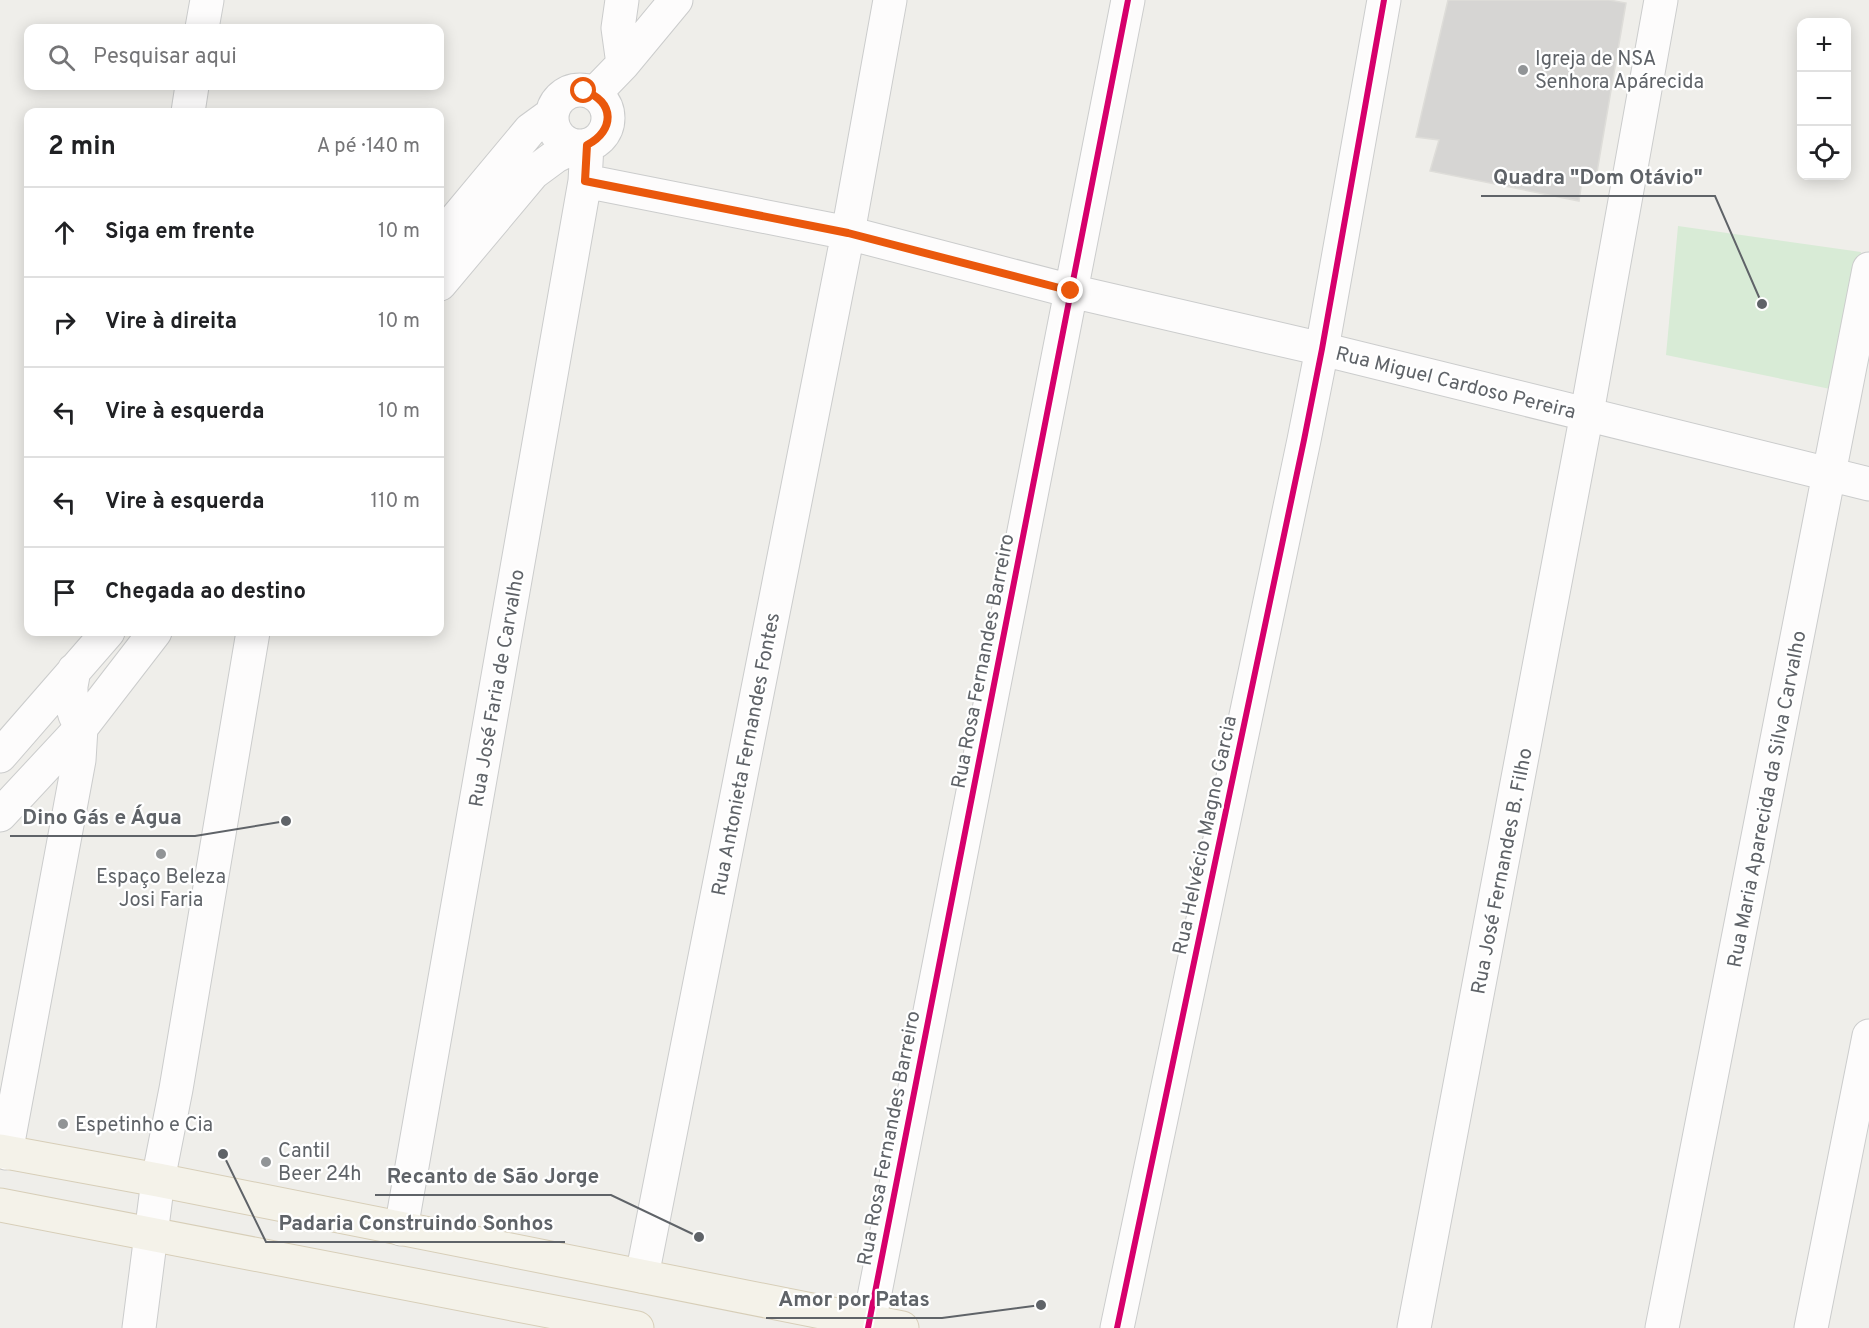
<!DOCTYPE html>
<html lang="pt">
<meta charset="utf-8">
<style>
:root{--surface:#fff;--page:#f6f6f6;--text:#202124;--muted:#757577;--line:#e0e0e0}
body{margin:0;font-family:Overpass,sans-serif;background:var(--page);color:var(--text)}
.controls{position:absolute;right:18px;top:18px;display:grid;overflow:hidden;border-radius:12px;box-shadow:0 3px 15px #0003}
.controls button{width:54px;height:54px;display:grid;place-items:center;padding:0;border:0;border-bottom:2px solid var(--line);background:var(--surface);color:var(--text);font:30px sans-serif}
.stop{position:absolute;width:18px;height:18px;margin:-14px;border:4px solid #ea580c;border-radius:50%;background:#fff}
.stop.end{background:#ea580c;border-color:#fff;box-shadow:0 2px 6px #0008}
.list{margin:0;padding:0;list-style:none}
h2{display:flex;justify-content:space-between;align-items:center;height:78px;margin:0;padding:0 24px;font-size:26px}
h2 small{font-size:20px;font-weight:400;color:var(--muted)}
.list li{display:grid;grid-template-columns:39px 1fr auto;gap:18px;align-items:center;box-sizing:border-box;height:90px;padding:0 24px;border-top:2px solid var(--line)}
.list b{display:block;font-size:22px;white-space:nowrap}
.list em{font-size:20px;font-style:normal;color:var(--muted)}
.icon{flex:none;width:33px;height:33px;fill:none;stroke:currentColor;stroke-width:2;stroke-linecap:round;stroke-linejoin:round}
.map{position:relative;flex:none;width:1869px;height:1328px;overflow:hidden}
.search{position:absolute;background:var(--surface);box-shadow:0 3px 15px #0003;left:24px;top:24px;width:420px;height:66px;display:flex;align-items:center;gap:15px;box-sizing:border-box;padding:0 21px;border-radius:12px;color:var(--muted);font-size:22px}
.panel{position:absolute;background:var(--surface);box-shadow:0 3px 15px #0003;left:24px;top:108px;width:420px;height:528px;border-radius:12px}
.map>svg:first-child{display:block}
.green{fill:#d8ebd6}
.building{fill:#d6d5d3;stroke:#deddd9;stroke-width:1.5}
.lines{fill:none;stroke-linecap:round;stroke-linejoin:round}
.minor-casing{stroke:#cbcccc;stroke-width:35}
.major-casing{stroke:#d7ceb8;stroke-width:35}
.minor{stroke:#fdfcfc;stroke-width:33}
.major{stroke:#f4f2e9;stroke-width:33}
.cycleway-casing{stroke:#fff;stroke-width:10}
.cycleway{stroke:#d6006c;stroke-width:6}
.route{stroke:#ea580c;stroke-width:8}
.poi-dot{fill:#919496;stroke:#fff;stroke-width:2}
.labels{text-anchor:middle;stroke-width:4.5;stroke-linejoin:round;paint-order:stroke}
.poi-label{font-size:20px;fill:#5f6368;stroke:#fff;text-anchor:start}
.street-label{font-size:20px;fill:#5f6368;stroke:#fff}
.leader{fill:none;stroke:#5f6368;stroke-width:2}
.callout-dot{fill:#5f6368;stroke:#fff;stroke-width:2}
.callout-label{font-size:21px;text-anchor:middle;font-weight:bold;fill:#5f6368;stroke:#fff;stroke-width:4.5;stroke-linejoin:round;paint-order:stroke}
</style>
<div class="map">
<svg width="1869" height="1328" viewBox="0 0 1869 1328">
<rect width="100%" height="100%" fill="#efeeea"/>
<path class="green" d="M 1678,226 L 1861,252 L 1840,391 L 1666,355 Z"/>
<path class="building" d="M 1448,0 L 1609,0 L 1626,3 L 1596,178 L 1583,174 L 1579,201 L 1430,171 L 1439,140 L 1416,137 Z"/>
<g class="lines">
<defs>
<path id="minor" d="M 622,0 L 618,28 L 623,64
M 202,28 L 207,0
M552 118a28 28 0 1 1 56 0a28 28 0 1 1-56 0Z
M 594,94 L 623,64 L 676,0
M 188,112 L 192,86
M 585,181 L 848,233 L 1071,291 L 1322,349 L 1869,484
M 440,238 L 530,130 L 552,114
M 440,284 L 533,173 L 556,156 L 576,146
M 0,756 L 108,632
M 0,815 L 81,728 L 155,632
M 6,1153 L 79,760 L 81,728 L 75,715 L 71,701 L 71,686 L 74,670
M 401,1229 L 585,181 L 587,145
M 642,1276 L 848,233 L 890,0
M 139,1328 L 158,1180 L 176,1089 L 253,632
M 868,1328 L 1128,0
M 1117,1328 L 1304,440 L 1322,349 L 1384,0
M 1414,1328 L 1587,413 L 1661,0
M 1662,1328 L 1869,269
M 1811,1328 L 1869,1036"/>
<path id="major" d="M 0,1151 L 158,1180 L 902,1328
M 0,1205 L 637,1328"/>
</defs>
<use href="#minor" class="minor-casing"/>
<use href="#major" class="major-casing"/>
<use href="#minor" class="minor"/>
<use href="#major" class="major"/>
<defs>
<path id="cycleway" d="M 868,1328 L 1128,0
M 1117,1328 L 1304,440 L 1322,349 L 1384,0"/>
</defs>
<use href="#cycleway" class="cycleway-casing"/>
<use href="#cycleway" class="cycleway"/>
</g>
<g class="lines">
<path class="route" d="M 584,91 C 615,101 615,131 587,145 L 585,181 L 848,233 L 1071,291"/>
</g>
<g class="poi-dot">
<circle cx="1523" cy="70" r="6"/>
<circle cx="161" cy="854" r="6"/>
<circle cx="63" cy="1124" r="6"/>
<circle cx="266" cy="1162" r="6"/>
</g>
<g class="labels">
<g class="poi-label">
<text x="1535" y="65">Igreja de NSA<tspan x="1535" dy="23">Senhora Apárecida</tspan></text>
<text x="161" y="883" text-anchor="middle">Espaço Beleza<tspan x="161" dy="23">Josi Faria</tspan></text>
<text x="75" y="1131">Espetinho e Cia</text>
<text x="278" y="1157">Cantil<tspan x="278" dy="23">Beer 24h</tspan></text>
</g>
<g class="street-label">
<text transform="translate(1456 382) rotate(14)" y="7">Rua Miguel Cardoso Pereira</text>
<text transform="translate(982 661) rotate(-79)" y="7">Rua Rosa Fernandes Barreiro</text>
<text transform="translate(496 688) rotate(-80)" y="7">Rua José Faria de Carvalho</text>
<text transform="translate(745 754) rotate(-79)" y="7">Rua Antonieta Fernandes Fontes</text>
<text transform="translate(1766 799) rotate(-79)" y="7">Rua Maria Aparecida da Silva Carvalho</text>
<text transform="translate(1204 835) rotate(-78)" y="7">Rua Helvécio Magno Garcia</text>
<text transform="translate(1501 871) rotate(-79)" y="7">Rua José Fernandes B. Filho</text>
<text transform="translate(888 1138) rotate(-79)" y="7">Rua Rosa Fernandes Barreiro</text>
</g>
</g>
<path class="leader" d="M1762 304L1715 196H1481M286 821L195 836H10M699 1237L611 1195H375M223 1154L266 1242H565M1041 1305L942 1318H766"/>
<g class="callout-dot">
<circle cx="1762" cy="304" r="6"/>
<circle cx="286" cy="821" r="6"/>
<circle cx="699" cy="1237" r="6"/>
<circle cx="223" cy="1154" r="6"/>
<circle cx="1041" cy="1305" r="6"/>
</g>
<g class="callout-label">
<text x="1598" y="184">Quadra "Dom Otávio"</text>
<text x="102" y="824">Dino Gás e Água</text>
<text x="493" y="1183">Recanto de São Jorge</text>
<text x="416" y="1230">Padaria Construindo Sonhos</text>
<text x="854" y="1306">Amor por Patas</text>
</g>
</svg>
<div class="controls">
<button>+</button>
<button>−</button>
<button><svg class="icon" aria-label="locate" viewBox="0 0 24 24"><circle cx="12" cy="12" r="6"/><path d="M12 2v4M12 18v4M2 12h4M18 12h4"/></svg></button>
</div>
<div class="stop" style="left:584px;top:91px"></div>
<div class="stop end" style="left:1071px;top:291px"></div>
<div class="search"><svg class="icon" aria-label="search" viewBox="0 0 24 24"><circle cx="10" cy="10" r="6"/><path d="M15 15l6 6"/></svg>Pesquisar aqui</div>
<section class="panel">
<h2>2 min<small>A pé · 140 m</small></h2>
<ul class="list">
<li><svg class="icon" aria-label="ahead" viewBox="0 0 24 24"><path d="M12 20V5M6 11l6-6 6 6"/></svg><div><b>Siga em frente</b></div><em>10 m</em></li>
<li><svg class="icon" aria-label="right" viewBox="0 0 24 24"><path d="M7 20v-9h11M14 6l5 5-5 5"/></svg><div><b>Vire à direita</b></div><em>10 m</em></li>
<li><svg class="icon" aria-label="left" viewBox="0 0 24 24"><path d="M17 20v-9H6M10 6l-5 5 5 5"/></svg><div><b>Vire à esquerda</b></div><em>10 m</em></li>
<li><svg class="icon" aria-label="left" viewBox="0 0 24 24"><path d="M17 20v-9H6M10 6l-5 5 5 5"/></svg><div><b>Vire à esquerda</b></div><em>110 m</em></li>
<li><svg class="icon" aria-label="arrive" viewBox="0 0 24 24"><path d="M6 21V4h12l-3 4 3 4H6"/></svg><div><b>Chegada ao destino</b></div></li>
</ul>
</section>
</div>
